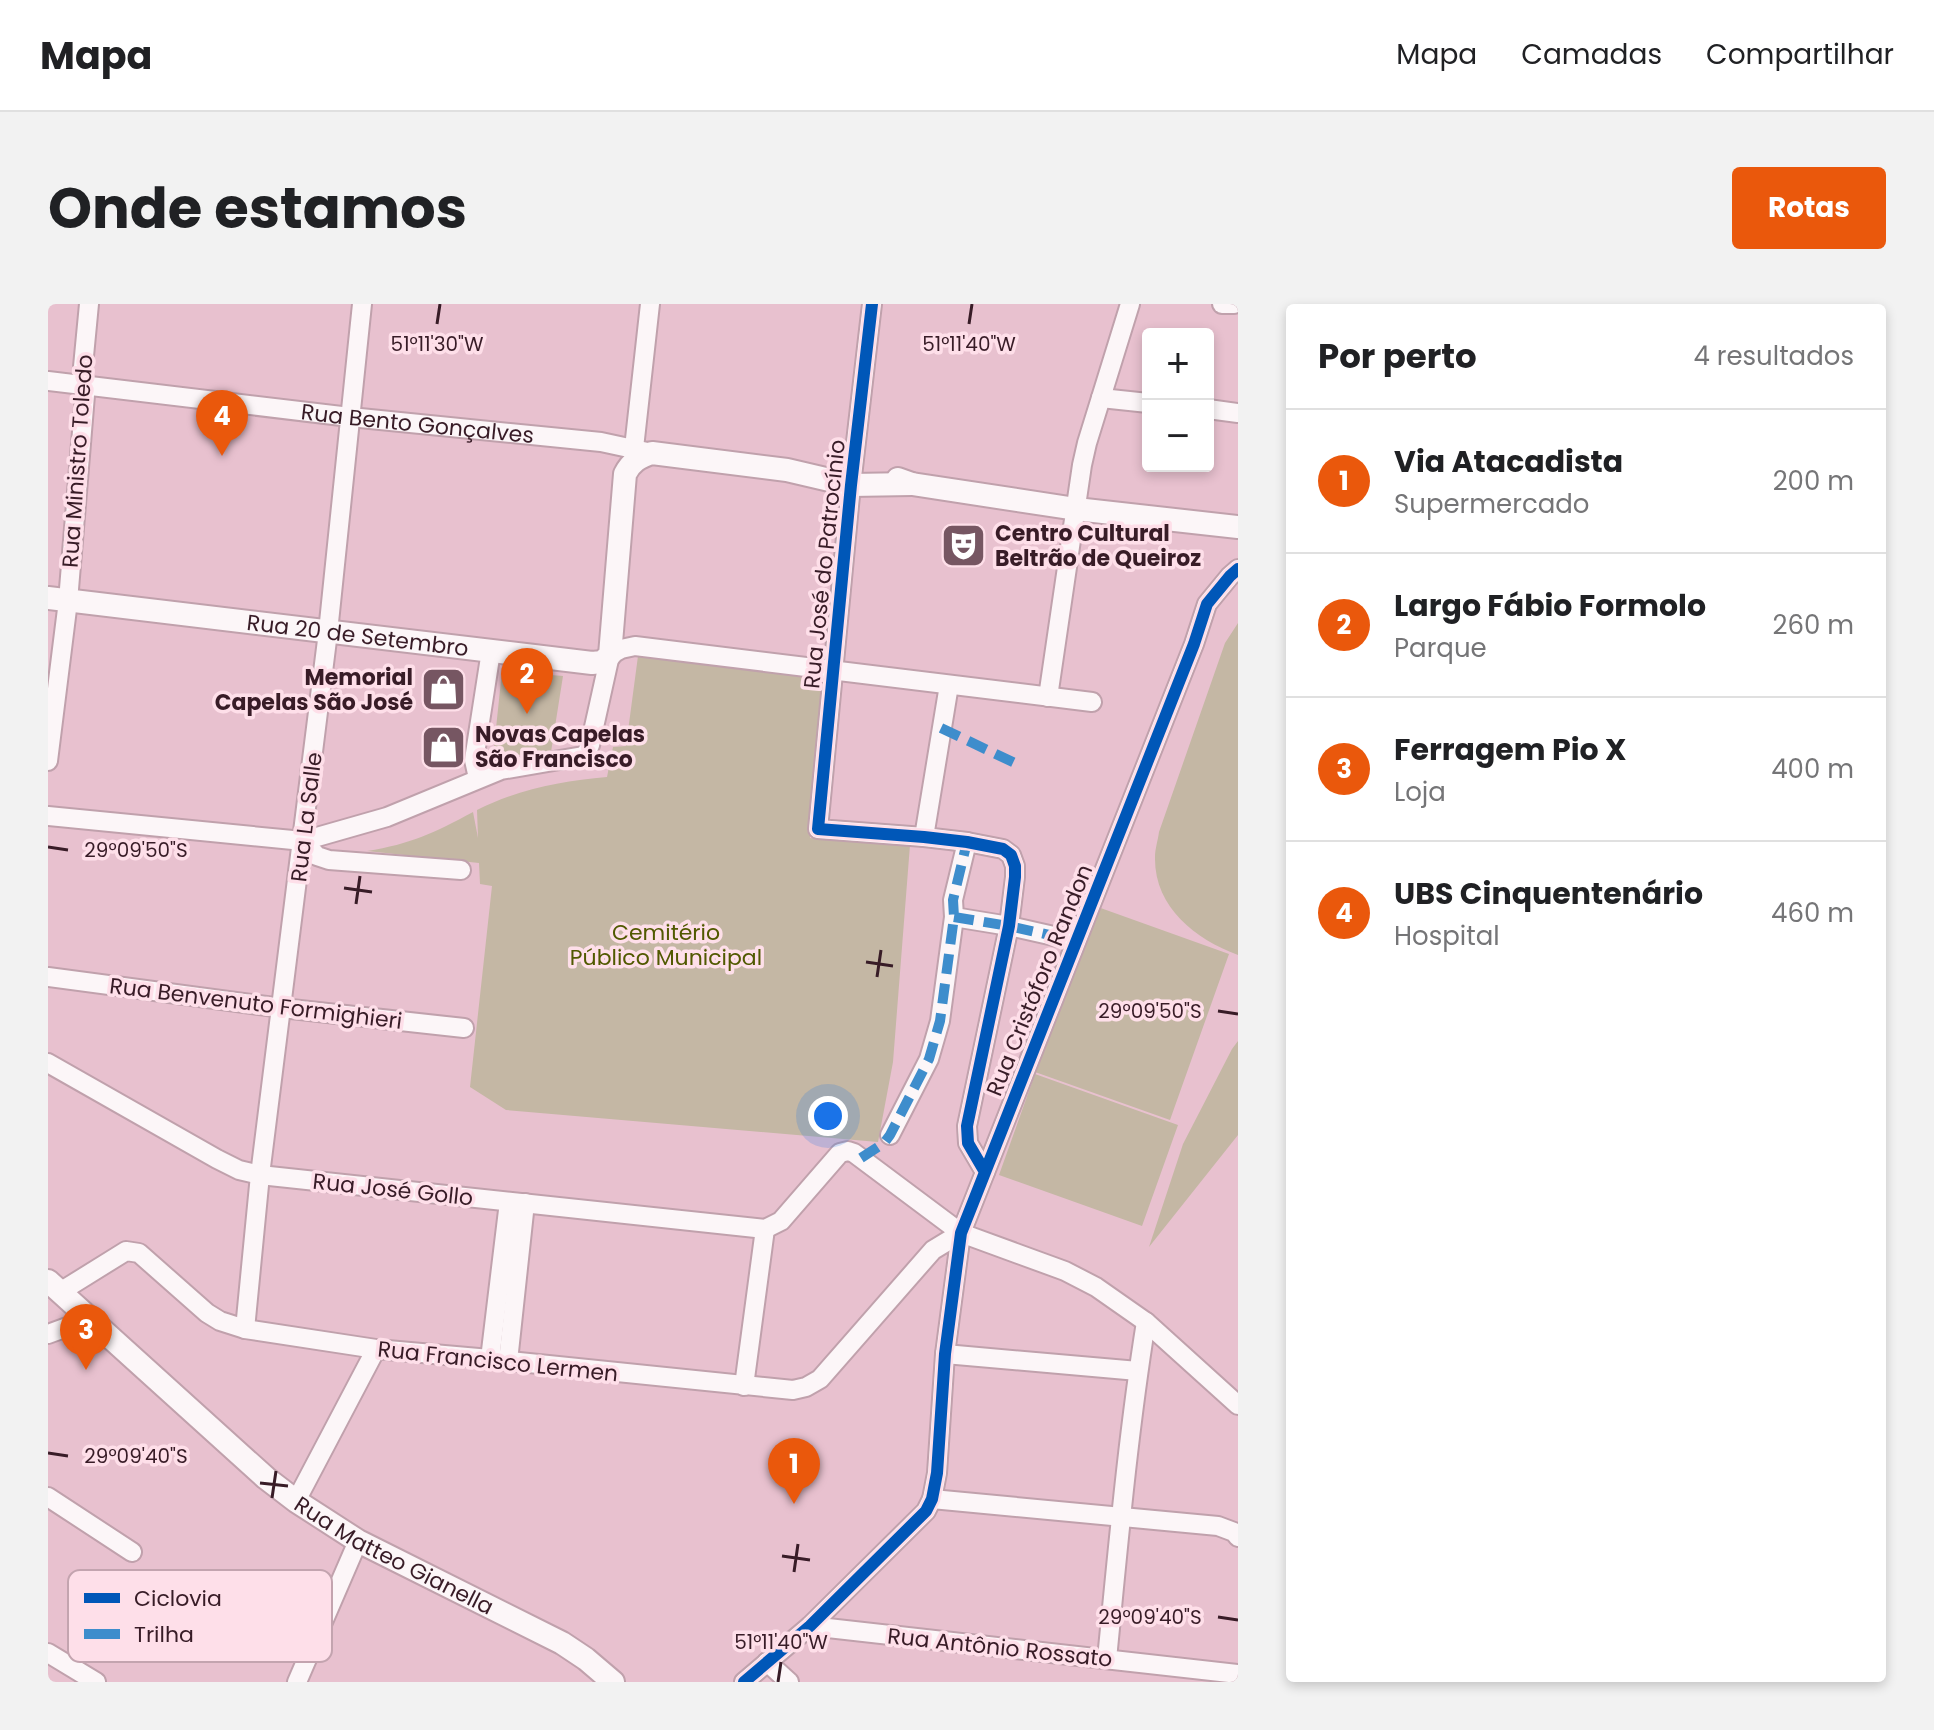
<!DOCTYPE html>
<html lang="pt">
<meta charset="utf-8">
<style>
:root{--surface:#fff;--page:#f2f2f2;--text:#202124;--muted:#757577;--line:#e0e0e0;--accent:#ea580c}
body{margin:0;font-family:Poppins,sans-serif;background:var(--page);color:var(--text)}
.controls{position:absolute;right:24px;top:24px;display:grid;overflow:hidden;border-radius:8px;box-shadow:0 4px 12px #0003}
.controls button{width:72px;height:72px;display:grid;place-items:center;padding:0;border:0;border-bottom:2px solid var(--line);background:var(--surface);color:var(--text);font:40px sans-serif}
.you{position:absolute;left:780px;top:812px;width:28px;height:28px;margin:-20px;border:6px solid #fff;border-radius:50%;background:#1a73e8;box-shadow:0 0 0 12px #1a73e833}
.badge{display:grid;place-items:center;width:52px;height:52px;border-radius:50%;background:var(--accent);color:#fff;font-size:26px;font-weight:700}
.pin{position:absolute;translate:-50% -66px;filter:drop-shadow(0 2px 4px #0008)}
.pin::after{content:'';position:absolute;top:42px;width:28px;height:24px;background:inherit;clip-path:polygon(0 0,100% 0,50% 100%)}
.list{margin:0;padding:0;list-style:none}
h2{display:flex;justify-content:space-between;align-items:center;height:104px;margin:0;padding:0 32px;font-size:34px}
h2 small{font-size:26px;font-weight:400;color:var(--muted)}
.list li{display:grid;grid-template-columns:52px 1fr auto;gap:24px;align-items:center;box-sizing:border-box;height:144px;padding:0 32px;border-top:2px solid var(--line)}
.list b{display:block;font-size:30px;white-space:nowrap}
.list p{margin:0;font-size:26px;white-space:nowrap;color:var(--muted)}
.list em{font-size:26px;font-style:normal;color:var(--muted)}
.map{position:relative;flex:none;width:1190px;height:1378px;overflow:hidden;border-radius:8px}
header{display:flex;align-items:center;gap:48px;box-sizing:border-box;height:112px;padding:0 40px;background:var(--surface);border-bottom:2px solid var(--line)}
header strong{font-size:38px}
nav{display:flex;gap:44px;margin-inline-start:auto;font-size:28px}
.intro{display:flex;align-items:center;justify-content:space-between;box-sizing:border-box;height:192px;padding:0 48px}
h1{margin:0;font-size:56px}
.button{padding:20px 36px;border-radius:8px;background:var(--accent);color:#fff;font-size:28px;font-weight:700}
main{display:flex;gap:48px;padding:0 48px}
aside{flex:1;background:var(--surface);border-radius:8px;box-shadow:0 4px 12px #0003}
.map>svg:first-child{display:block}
.green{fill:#c4b7a4}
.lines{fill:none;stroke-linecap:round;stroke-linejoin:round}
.minor-casing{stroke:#c0a1ac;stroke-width:22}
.major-casing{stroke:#c0a1ac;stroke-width:26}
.minor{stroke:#fcf6f8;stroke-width:18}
.major{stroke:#fcf6f8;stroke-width:22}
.quiet{stroke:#3e8dcc;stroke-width:10;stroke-dasharray:20 10;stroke-linecap:butt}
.cycleway-casing{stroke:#fedfe9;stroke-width:17}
.cycleway{stroke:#0057b8;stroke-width:12}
.ticks{fill:none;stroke:#381c27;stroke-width:3}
.labels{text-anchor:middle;stroke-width:7;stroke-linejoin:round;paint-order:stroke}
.street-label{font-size:22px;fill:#381c27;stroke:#fedfe9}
.poi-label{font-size:22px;font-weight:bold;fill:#381c27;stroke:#fedfe9;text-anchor:start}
.park-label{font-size:22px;fill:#515901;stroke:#fedfe9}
.key{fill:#fedfe9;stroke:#c3a4af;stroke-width:2}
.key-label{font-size:22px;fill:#381c27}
.ticks-label{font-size:20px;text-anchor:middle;fill:#381c27;stroke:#fedfe9;stroke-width:7;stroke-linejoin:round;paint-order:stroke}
</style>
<header>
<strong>Mapa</strong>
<nav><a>Mapa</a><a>Camadas</a><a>Compartilhar</a></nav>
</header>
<div class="intro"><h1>Onde estamos</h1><a class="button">Rotas</a></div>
<main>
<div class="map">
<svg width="1190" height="1378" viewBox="0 0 1190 1378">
<rect width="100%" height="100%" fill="#e8c1cf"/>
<path class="green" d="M 1190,319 L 1190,651 C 1147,635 1106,603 1107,553 C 1107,545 1110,536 1111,528 L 1177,339 Z
M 594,349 L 780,372 L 762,534 L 862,541 L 845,758 L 830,838 L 458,806 L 422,783 L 444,582 L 432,580 L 431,559 L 319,547 C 363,540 386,529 425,508 L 430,534 L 429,506 C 470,485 514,477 559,473 L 565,443 L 578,442 L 590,352 Z
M 454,367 L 515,372 L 503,448 L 469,451 L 453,457 L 445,453 Z
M 1047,602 L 1181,650 L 1122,816 L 987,768 Z
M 1190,737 L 1190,831 L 1101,943 L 1135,840 L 1184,745 Z
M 987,770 L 1130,821 L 1094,922 L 951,871 Z"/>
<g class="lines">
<defs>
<g id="minor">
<path d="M 824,0 L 803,181 L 770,525 L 876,533 L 919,538 L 955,545 L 963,551 L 967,562 L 967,573 L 961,622 L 919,822 L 920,839 L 937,868"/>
<path d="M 1174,0 L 1186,0"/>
<path id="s1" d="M 0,77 L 302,113 L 553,138 L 604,149"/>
<path d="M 1053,94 L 1100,99"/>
<path d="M 1160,105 L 1190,109"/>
<path d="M 586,144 L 602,0"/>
<path d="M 1000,393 L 1034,161 L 1039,139 L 1082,0"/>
<path d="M 0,457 L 20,297 L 37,91 L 34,73 L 41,0"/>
<path d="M 430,474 L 426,456 L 443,347"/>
<path d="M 0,512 L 255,537 L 269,552 L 281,556 L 413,566"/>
<path d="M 876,533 L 901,381"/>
<path d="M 255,537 L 339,513 L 453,466 L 535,452 L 539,448 L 542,441 L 562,351 L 573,345 L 587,342 L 1044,398"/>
<path d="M 906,613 L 961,622 L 1028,637"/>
<path d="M 0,673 L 234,704 L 416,724"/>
<path d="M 0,759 L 169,855 L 191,866 L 212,871 L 717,925"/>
<path d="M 842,831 L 881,755 L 892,717 L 906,613 L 905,596 L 919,538"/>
<path d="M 717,925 L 733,917 L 792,849 L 800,847 L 806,849 L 913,929 L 1017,967 L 1048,983 L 1098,1018 L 1190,1101"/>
<path d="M 12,988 L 78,947 L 91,949 L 159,1009 L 172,1017 L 197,1025 L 328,1045 L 442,1055 L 745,1086 L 758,1083 L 772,1075 L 885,946 L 913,929"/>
<path d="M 197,1025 L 212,871 L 280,328 L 314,0"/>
<path d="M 0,1030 L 41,1015"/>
<path d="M 897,1050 L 1090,1067"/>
<path d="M 442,1055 L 461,898"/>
<path d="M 460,1057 L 477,899"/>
<path d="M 696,1082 L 717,925"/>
<path d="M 0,1193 L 84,1248"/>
<path d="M 884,1195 L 1170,1222 L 1186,1228 L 1190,1233"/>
<path d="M 248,1197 L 328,1045"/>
<path d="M 164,1291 L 263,1346"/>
<path d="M 762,1322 L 1190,1370"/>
<path d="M 0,1349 L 48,1378"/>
<path d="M 1059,1355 C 1070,1243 1080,1130 1098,1018"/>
<path d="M 719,1358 L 741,1378"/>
<path d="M 249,1378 L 310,1237"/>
<path d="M 696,1378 L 762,1322 L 878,1207 L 884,1195 L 889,1169 L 897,1050 L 913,929 L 1146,340 L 1159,300 L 1182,272 L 1190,265"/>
</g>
<g id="major">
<path d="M 850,175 L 864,180 L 1028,205 L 1190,223"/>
<path id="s2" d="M 0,294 L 486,352 L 544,359 L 554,358 L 562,351 L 577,170 C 583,158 591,153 604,149 L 739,166 L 803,181 L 864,180"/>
<path id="s3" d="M 0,977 L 218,1174 L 248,1197 L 310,1237 L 514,1339 L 538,1355 L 565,1378"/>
</g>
</defs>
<use href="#minor" class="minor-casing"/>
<use href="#major" class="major-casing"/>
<use href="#minor" class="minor"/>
<use href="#major" class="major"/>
<path class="quiet" d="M 893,424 L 969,460
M 906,613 L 961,622 L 1028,637
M 813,854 L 836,839 L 842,831 L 881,755 L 892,717 L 906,613 L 905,596 L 919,538"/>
<defs>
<path id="cycleway" d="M 824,0 L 803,181 L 770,525 L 876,533 L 919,538 L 955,545 L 963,551 L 967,562 L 967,573 L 961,622 L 919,822 L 920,839 L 937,868
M 696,1378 L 762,1322 L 878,1207 L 884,1195 L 889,1169 L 897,1050 L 913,929 L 1146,340 L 1159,300 L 1182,272 L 1190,265"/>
</defs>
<use href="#cycleway" class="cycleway-casing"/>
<use href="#cycleway" class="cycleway"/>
</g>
<path class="ticks" d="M 389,20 L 392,0M 921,20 L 924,0M 0,543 L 20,546M 296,584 L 324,588M 308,600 L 312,572M 818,658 L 845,662M 829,673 L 833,646M 1170,707 L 1190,710M 0,1149 L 20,1152M 212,1179 L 240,1182M 224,1194 L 228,1167M 734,1252 L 762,1256M 746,1268 L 750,1240M 1170,1313 L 1190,1316M 730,1378 L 733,1358"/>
<defs>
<symbol id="theatre-square" viewBox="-11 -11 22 22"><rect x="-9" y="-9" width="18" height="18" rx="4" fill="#765662" stroke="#fedfe9"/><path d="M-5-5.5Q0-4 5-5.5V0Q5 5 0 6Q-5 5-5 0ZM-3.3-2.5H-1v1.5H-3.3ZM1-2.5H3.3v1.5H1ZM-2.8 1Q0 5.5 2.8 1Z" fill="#fff"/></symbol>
<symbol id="shop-square" viewBox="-11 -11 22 22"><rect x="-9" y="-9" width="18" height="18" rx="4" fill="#765662" stroke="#fedfe9"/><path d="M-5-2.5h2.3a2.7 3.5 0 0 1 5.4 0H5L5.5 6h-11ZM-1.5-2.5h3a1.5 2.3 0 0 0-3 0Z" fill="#fff"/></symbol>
</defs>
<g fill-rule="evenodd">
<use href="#theatre-square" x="890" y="216" width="51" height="51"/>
<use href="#shop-square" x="370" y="360" width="51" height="51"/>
<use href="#shop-square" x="370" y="418" width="51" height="51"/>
</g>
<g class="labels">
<g class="street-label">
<text dy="8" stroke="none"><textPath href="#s1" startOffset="372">Rua Bento Gonçalves</textPath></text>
<text transform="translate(29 157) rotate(-86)" y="8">Rua Ministro Toledo</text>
<text transform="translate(776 260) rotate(-84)" y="8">Rua José do Patrocínio</text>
<text dy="8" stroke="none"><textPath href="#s2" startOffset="312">Rua 20 de Setembro</textPath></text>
<text transform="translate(258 513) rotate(-83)" y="8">Rua La Salle</text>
<text transform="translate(991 676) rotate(-68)" y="8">Rua Cristóforo Randon</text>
<text transform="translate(208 699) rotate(7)" y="8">Rua Benvenuto Formighieri</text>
<text transform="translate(345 885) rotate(6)" y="8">Rua José Gollo</text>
<text transform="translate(450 1057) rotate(6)" y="8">Rua Francisco Lermen</text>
<text dy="8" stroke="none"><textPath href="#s3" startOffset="444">Rua Matteo Gianella</textPath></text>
<text transform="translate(952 1343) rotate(6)" y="8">Rua Antônio Rossato</text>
</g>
<g class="poi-label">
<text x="947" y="237">Centro Cultural<tspan x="947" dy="25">Beltrão de Queiroz</tspan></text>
<text x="365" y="381" text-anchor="end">Memorial<tspan x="365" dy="25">Capelas São José</tspan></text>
<text x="427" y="438">Novas Capelas<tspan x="427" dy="25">São Francisco</tspan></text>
</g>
<g class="park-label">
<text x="618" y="636">Cemitério<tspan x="618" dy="25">Público Municipal</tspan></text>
</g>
</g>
<rect x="20" y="1266" width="264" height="92" rx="12" class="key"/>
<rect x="36" y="1289" width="36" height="10" fill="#0057b8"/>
<rect x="36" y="1325" width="36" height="10" fill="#3e8dcc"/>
<g class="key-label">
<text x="86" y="1302">Ciclovia</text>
<text x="86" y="1338">Trilha</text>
</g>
<g class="ticks-label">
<text x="389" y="47">51°11'30"W</text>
<text x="921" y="47">51°11'40"W</text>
<text x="88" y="553">29°09'50"S</text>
<text x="1102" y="714">29°09'50"S</text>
<text x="88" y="1159">29°09'40"S</text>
<text x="1102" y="1320">29°09'40"S</text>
<text x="733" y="1345">51°11'40"W</text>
</g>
</svg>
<div class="controls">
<button>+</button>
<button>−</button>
</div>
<div class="you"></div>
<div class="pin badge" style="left:746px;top:1200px">1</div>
<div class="pin badge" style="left:479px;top:410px">2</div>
<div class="pin badge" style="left:38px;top:1066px">3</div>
<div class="pin badge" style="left:174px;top:152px">4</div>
</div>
<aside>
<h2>Por perto<small>4 resultados</small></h2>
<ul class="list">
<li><span class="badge">1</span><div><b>Via Atacadista</b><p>Supermercado</p></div><em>200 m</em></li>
<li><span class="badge">2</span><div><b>Largo Fábio Formolo</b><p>Parque</p></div><em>260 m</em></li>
<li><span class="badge">3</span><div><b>Ferragem Pio X</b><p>Loja</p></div><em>400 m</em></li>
<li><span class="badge">4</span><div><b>UBS Cinquentenário</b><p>Hospital</p></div><em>460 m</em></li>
</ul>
</aside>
</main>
